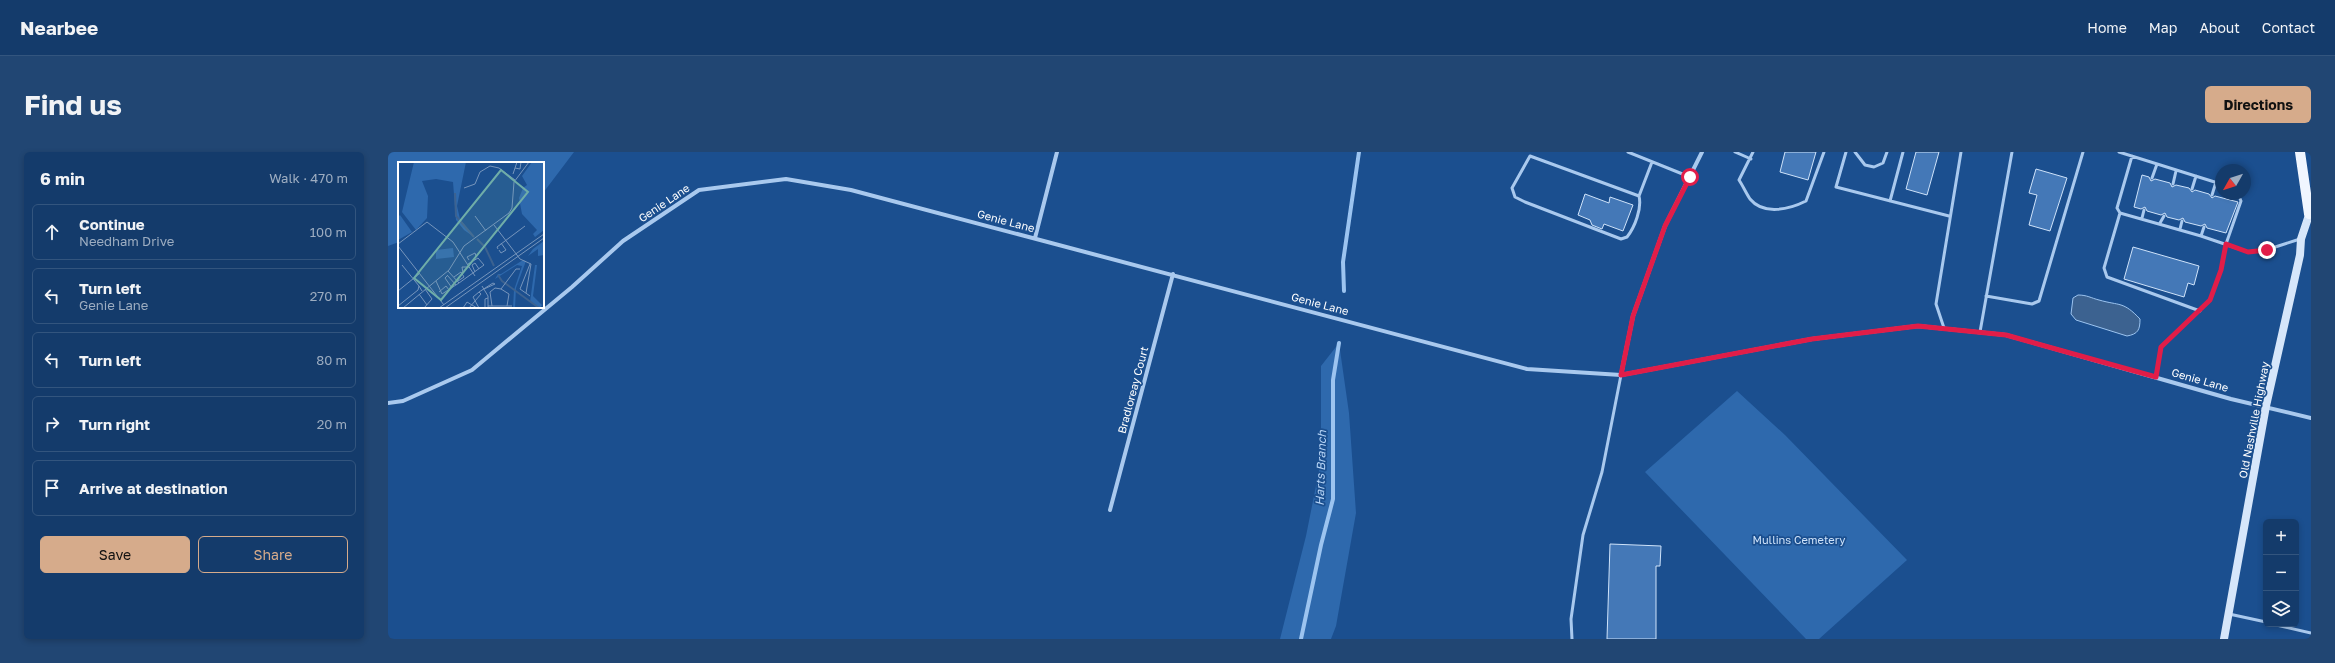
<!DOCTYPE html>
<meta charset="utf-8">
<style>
:root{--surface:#143b6b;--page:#214673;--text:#f1f3f6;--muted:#9dadc1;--line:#33557e;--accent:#d6ab8b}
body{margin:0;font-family:"Golos Text",sans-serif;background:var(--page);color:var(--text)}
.controls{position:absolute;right:12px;bottom:12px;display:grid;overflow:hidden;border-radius:6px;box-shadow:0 2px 6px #0003}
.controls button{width:36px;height:36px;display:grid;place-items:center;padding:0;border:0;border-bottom:1px solid var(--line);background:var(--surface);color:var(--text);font:20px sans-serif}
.compass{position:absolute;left:1827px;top:12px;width:36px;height:36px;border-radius:50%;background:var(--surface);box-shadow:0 2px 6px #0003;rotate:231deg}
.stop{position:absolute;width:12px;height:12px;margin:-9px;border:3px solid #e11d48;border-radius:50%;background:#fff}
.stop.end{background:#e11d48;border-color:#fff;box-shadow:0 1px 4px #0008}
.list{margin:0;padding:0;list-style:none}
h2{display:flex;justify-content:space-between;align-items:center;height:52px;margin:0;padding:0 16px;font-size:17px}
h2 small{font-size:13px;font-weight:400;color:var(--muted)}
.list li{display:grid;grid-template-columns:26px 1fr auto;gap:12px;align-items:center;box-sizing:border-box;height:56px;margin:0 8px 8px;padding:0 8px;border:1px solid var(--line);border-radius:6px}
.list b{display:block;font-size:15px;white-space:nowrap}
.list p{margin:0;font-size:13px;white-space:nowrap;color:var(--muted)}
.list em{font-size:13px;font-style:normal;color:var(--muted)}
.actions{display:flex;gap:8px;padding:12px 16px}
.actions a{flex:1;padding:9px 0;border:1px solid var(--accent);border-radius:6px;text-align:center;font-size:14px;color:var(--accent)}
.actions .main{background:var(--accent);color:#111}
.icon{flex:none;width:22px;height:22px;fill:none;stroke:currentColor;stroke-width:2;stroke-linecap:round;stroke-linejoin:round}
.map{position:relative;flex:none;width:1923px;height:487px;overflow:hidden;border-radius:6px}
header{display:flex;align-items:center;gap:24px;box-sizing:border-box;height:56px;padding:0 20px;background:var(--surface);border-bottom:1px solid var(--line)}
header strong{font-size:19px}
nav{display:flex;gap:22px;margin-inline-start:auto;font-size:14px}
.intro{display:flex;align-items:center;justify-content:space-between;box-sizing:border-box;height:96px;padding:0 24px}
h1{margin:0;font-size:28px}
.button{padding:10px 18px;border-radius:6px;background:var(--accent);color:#111;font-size:14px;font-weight:700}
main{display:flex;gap:24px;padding:0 24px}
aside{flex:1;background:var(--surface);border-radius:6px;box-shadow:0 2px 6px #0003}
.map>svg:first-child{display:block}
.green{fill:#2e69ad}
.water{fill:#3c6290;stroke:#9cc4f0}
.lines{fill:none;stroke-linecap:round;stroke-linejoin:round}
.stream{stroke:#9cc4f0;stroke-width:4}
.building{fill:#4478b7;stroke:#cfe3fa}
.service{stroke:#a9c9ee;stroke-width:3}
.minor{stroke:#a9c9ee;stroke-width:4}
.secondary{stroke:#d6e6fa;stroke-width:8}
.primary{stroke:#f0f6ff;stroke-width:10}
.route{stroke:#e11d48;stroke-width:5}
.labels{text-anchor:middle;stroke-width:3.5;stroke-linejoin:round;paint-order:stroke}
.street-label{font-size:11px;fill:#fff;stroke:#1b4f8f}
.park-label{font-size:11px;fill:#cfe3fa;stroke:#1b4f8f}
.water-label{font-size:12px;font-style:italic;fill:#b5d3f5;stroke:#1b4f8f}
.inset-river{fill:none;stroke:#3c6290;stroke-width:2}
.inset-road{fill:none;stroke:#7695bc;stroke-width:1}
.view{fill:#6fada8;fill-opacity:0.15;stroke:#6fada8;stroke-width:2}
.inset-edge{fill:none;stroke:#fff;stroke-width:2}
</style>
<header>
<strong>Nearbee</strong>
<nav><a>Home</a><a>Map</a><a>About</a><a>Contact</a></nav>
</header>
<div class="intro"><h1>Find us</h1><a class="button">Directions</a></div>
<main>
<aside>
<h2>6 min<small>Walk · 470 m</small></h2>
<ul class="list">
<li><svg class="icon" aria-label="ahead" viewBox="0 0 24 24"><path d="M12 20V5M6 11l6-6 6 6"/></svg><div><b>Continue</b><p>Needham Drive</p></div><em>100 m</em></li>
<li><svg class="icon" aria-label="left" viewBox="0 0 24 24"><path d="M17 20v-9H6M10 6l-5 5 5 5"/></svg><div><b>Turn left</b><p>Genie Lane</p></div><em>270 m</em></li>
<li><svg class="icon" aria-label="left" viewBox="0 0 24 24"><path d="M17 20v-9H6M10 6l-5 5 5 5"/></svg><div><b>Turn left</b></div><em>80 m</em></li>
<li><svg class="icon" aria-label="right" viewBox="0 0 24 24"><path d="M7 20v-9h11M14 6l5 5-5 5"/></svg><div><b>Turn right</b></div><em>20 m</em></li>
<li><svg class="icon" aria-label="arrive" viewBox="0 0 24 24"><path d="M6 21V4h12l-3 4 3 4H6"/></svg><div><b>Arrive at destination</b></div></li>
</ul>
<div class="actions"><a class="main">Save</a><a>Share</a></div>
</aside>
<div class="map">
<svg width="1923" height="487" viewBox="0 0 1923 487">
<rect width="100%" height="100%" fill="#1b4f8f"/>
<path class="green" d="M 0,0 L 186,0 L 155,41 L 155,11 L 11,11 L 11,90 L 0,94 Z
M 951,191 L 961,261 L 968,361 L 948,474 L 943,487 L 892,487 L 918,384 L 933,309 L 933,214 Z
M 1349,239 L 1397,283 L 1519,408 L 1431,487 L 1418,487 L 1257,320 Z"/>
<path class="water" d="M 1690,143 C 1699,143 1703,146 1711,148 C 1732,154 1735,149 1752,167 C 1752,178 1750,182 1739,184 L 1688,168 L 1683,162 L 1685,146 Z"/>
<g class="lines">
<path class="stream" d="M 956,139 L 955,110 L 971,0
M 913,487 L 933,393 L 945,347 L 945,228 L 951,191"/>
</g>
<path class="building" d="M 1397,0 L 1428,0 L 1420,28 L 1392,20 Z
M 1528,0 L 1551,0 L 1539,43 L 1518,37 Z
M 1648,17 L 1679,26 L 1662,79 L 1641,73 L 1649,43 L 1641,41 Z
M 1754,23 L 1761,25 L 1763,29 L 1767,27 L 1782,31 L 1784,35 L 1788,33 L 1801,36 L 1804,40 L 1807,38 L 1821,42 L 1824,46 L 1827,44 L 1850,50 L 1838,81 L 1819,76 L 1817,72 L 1813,74 L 1797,70 L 1795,66 L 1791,68 L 1779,65 L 1777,61 L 1773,63 L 1759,59 L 1757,55 L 1753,57 L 1746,55 Z
M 1197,42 L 1221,51 L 1222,45 L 1245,53 L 1235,79 L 1216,72 L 1214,77 L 1204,73 L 1202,68 L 1190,63 Z
M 1745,95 L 1811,114 L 1806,133 L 1800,131 L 1796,145 L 1736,127 Z
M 1222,392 L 1273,394 L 1272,414 L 1268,414 L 1268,487 L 1219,487 Z"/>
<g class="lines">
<path class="service" d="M 1240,0 L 1302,25
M 1347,0 L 1363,7
M 1365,0 L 1351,28 C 1355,34 1358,41 1362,47 C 1376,64 1402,57 1418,49 L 1436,0
M 1458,0 L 1448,35 L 1561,64
M 1467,0 L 1477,13 L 1486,15 L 1495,11 L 1499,0
M 1731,0 L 1833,32
M 1744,4 L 1729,56 L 1732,61 L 1813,84 L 1860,100 L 1878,98 L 1912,87
M 1764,26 L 1769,12
M 1785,32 L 1788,19
M 1804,37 L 1808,24
M 1824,43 L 1828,30
M 1251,44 C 1254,56 1247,75 1239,85 L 1233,87 L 1137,50 L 1127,45 L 1124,36 L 1142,4 L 1251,44 L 1264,10
M 1502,49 L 1515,0
M 1732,61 L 1716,116 L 1719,125 L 1812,159
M 1754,66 L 1756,58
M 1772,71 L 1776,64
M 1792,77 L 1794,69
M 1813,84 L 1816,75
M 1598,144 L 1644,152 L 1651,149 L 1695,0
M 1556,176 L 1548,152 L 1573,0
M 1592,180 L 1624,0
M 1768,225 L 1773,195 L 1822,148 L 1833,118 L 1838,92 L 1853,49 L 1850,42
M 1841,462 L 1878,470
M 1884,472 L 1923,481
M 1184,487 L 1183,467 L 1195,383 L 1214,320 L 1233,223"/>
<path class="minor" d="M 647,86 L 669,0
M 1233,223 L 1245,164 L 1277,74 L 1314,0
M 0,251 L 15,249 L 84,218 L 184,135 L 235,89 L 311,38 L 398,27 L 463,38 L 1139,217 L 1233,223 L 1424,187 L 1530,174 L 1618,183 L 1843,247 L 1923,266
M 722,358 L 785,122"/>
<path class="secondary" d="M 1836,487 L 1878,254 L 1912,103 L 1913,87 L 1923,57"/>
<path class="primary" d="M 1912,0 L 1921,62"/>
</g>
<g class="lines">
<path class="route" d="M 1302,25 L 1277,74 L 1245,164 L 1233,223 L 1424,187 L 1530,174 L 1618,183 L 1768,225 L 1773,195 L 1822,148 L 1833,118 L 1838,92 L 1860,100 L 1879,98"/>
</g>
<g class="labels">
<g class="street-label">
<text transform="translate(276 51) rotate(-34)" y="4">Genie Lane</text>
<text transform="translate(618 69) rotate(15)" y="4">Genie Lane</text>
<text transform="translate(932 152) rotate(15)" y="4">Genie Lane</text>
<text transform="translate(1812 228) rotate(16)" y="4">Genie Lane</text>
<text transform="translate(745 238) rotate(-75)" y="4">Bradloreay Court</text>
<text transform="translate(1866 268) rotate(-79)" y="4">Old Nashville Highway</text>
</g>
<g class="park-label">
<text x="1411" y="392">Mullins Cemetery</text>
</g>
<g class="water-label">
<text transform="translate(933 316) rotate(-88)" y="4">Harts Branch</text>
</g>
</g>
<g transform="translate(10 10)">
<rect width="146" height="146" fill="#1b4f8f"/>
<path d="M 16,0 L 68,0 L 59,44 L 62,57 L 76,75 L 66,68 L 58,58 L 55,20 L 38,17 L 24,19 L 30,34 L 29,56 L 18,68 L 4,50 ZM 134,0 L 146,0 L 146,68 L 137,75 L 135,72 L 139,68 L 124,52 L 121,36 L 125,26 L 129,23 L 124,14 ZM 2,53 L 14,70 L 0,78 L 0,55 ZM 146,79 L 146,93 L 140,94 L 140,87 L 130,94 L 135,87 ZM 55,86 L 56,95 L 38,97 L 38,88 ZM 125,98 L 128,99 L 118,126 L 117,146 L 115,146 L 116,128 L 124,104 L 119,103 L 97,117 L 100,112 L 103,112 ZM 137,103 L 139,103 L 135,134 L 144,143 L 142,146 L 132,140 Z" fill="#2e69ad"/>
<path class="inset-river" d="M 57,31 L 58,54 L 76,75M 79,77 L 87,85 L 96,104M 100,113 L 104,119 L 141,146"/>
<path class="inset-road" d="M 117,6 L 122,7 L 123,0M 115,12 L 119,0M 66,26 L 77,22 L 82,10 L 92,4 L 101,6 L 117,18M 77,54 L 88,69M 29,60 L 55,80 L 77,114M 96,63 L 122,97 L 133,102 L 128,131M 0,82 L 29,60M 0,84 L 46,143M 100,87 L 99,85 L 127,64M 101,88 L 103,91 L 108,88 L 103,81M 71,98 L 69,95 L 77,91 L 78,94M 132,102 L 122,127 L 132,134M 4,103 L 21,124M 50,109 L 61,121 L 86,103 L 80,96 L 70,102M 77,110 L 74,103 L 77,101 L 81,107M 65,111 L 64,105 L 71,105M 49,113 L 58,123M 50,113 L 47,116 L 54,126M 56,115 L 63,110 L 66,115 L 60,119M 38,119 L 44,132 L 61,121M 84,124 L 90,134 L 90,146M 103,127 L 111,132 L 109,144M 0,129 L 21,112M 41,130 L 48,124 L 51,128M 21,132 L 29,143M 0,144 L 20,128 L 21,124 L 24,129M 90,144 L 114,144M 94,144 L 92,130 L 97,126 L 103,127 L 118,107 L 122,107M 5,146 L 51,108 L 66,84 L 111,51 L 114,46 L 116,20 L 131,0M 26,146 L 34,137 L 27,127M 41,146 L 146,72M 47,146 L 146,76M 65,146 L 69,140 L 79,146M 71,146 L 83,132 L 81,130 L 95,121 L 97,122 L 86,127M 81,146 L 75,135 L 81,130M 87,146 L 87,137 L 90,136"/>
<path class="view" d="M 103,8 L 130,30 L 43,138 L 16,116 Z"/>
<rect width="146" height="146" class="inset-edge"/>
</g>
</svg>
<div class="controls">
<button>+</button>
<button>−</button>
<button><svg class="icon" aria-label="layers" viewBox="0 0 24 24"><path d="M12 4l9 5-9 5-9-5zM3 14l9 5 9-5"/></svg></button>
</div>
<svg class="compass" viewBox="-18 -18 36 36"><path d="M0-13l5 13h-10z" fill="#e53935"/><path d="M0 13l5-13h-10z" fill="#9dadc1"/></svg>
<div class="stop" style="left:1302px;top:25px"></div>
<div class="stop end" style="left:1879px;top:98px"></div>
</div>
</main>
